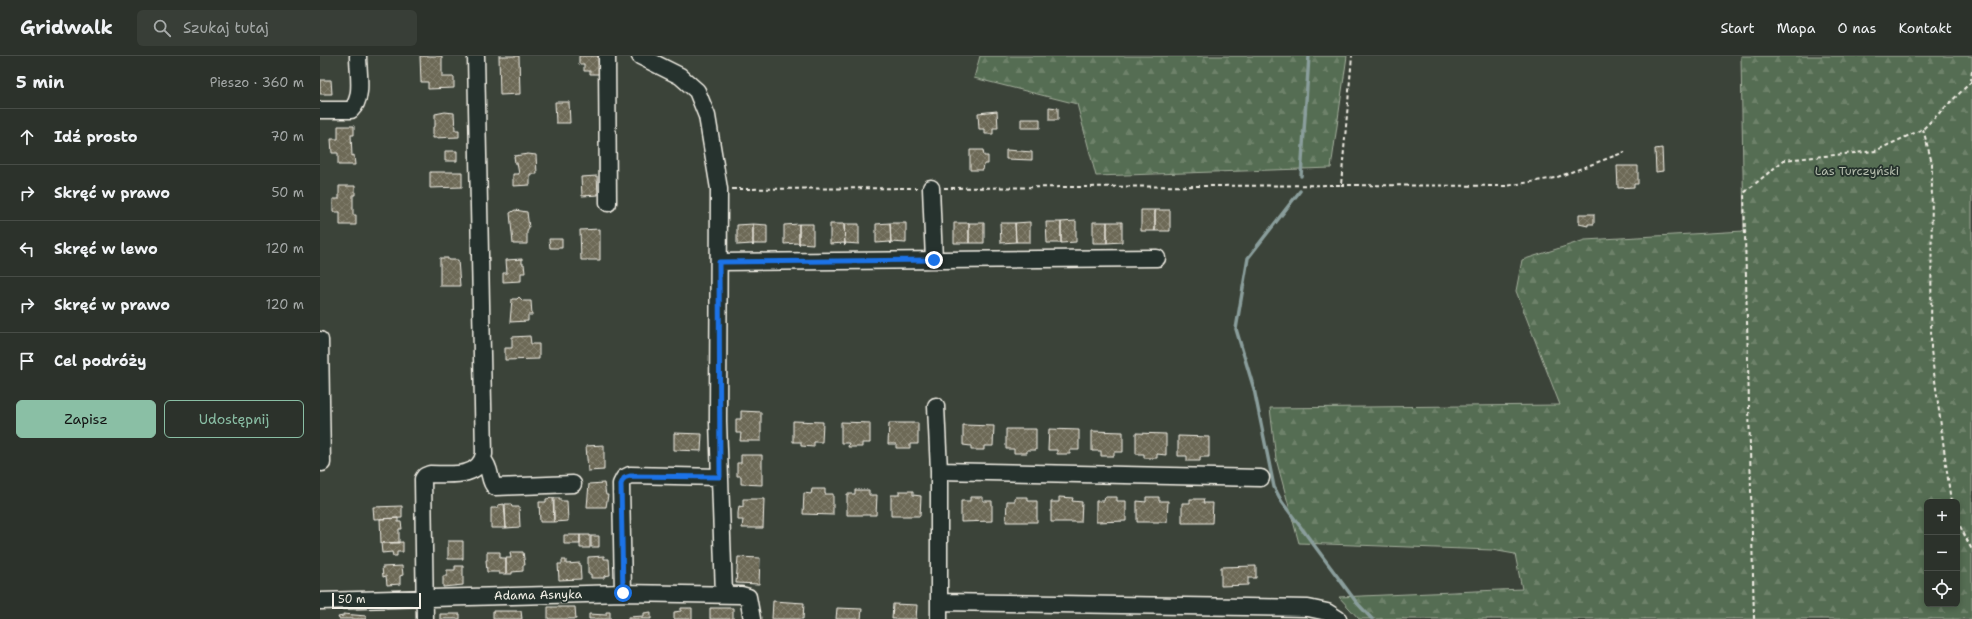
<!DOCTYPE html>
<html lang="pl">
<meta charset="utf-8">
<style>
:root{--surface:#2c322b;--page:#383e37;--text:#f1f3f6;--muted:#a6aaa9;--line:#484d47;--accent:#8abfa5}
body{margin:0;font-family:"Shantell Sans",sans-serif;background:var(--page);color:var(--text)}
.controls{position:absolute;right:12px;bottom:12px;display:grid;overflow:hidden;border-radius:6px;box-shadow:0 2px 6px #0003}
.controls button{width:36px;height:36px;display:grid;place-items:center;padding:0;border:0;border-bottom:1px solid var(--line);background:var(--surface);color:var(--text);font:20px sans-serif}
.scale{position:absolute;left:12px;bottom:10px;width:89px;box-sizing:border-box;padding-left:4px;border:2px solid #f4f1e8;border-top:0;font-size:11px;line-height:14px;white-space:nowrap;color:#f4f1e8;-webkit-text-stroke:3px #26332d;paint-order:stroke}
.stop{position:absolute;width:12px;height:12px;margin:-9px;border:3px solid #1a73e8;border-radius:50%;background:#fff}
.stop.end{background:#1a73e8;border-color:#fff;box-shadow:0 1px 4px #0008}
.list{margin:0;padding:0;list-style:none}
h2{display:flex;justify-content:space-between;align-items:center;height:52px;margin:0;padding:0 16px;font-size:17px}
h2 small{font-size:13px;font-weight:400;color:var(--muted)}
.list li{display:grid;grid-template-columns:26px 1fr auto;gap:12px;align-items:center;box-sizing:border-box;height:56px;padding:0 16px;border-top:1px solid var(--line)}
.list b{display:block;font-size:15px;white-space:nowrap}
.list em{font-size:13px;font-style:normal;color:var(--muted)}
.actions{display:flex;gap:8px;padding:12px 16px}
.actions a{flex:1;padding:9px 0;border:1px solid var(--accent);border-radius:6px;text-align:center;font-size:14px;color:var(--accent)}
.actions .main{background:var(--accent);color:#111}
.icon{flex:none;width:22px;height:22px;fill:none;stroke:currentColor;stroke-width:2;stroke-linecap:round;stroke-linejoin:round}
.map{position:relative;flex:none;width:1652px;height:563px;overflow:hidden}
header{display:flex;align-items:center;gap:24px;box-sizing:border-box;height:56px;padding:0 20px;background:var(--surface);border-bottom:1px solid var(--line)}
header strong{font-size:19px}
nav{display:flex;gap:22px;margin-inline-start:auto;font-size:14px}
.search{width:280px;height:36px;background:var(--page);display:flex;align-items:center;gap:10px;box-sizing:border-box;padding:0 14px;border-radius:6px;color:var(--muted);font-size:15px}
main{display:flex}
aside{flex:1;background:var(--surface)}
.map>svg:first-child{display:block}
.forest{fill:url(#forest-firs);stroke:#a4af9d;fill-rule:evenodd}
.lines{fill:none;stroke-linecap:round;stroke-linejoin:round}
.stream{stroke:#8a9e9c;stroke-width:3.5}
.building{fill:url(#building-cross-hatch);stroke:#f4f1e8}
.minor-casing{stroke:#f4f1e8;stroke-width:19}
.path{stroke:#f4f1e8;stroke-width:2;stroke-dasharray:4 3;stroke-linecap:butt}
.minor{stroke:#26332d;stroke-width:16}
.route{stroke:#1a73e8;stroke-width:5}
.labels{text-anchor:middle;stroke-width:3.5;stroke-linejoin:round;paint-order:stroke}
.park-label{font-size:12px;fill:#b4bcac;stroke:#26332d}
.street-label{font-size:12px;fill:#f4f1e8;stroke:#26332d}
</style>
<header>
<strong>Gridwalk</strong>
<div class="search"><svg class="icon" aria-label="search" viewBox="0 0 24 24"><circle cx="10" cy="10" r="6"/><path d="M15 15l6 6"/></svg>Szukaj tutaj</div>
<nav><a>Start</a><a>Mapa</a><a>O nas</a><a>Kontakt</a></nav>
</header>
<main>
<aside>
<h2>5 min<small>Pieszo · 360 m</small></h2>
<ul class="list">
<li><svg class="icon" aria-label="ahead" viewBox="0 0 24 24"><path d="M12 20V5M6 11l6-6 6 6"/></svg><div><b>Idź prosto</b></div><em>70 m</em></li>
<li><svg class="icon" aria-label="right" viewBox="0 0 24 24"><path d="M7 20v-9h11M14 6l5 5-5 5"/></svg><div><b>Skręć w prawo</b></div><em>50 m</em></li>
<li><svg class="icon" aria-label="left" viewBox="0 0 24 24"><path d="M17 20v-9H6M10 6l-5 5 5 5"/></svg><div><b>Skręć w lewo</b></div><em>120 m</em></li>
<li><svg class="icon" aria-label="right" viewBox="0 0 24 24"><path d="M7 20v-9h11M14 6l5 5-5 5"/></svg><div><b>Skręć w prawo</b></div><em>120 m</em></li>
<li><svg class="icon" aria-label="arrive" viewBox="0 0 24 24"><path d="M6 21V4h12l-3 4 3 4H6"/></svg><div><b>Cel podróży</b></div></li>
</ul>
<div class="actions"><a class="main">Zapisz</a><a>Udostępnij</a></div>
</aside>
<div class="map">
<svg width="1652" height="563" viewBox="0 0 1652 563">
<defs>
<pattern id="forest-firs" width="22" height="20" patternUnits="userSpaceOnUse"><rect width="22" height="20" fill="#556d52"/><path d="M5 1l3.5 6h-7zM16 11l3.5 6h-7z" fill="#6e826b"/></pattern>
<pattern id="building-cross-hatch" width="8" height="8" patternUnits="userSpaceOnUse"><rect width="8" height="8" fill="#6d6956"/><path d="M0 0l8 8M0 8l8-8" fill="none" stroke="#827f6e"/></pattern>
</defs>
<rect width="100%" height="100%" fill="#3b4339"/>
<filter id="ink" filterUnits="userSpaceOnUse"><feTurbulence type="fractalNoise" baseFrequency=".025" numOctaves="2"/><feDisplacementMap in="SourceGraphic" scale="8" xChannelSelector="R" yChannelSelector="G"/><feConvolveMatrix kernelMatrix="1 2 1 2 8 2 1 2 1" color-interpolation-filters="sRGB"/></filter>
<g filter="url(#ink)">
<path class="forest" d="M 660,0 L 1027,0 L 1011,112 L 776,120 L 757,48 L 654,22 Z
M 1421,0 L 1652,0 L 1652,563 L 1039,563 L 1019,541 L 1202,533 L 1195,498 L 1172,494 L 979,487 L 956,403 L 950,352 L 1240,349 L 1196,235 L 1202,204 L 1265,184 L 1424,175 ZM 1607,446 L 1637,446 L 1637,548 L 1607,548 Z"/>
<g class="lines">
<path class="stream" d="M 981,120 L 989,0
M 980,135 L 928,202 L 916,273 L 934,333 L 954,431 L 962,446 L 1037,547 L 1052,563"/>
</g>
<path class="building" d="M 100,0 L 122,0 L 122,21 L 134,21 L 134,32 L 108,33 L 108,26 L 101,26 Z
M 179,0 L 199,0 L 200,38 L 180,39 Z
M 259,0 L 280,0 L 281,18 L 270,18 L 270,15 L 264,15 L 264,8 L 259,8 Z
M 0,24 L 11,24 L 12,38 L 0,38 Z
M 235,46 L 249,46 L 250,67 L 236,67 Z
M 729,51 L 738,52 L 738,64 L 729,64 Z
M 677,55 L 678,72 L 673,72 L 673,78 L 665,78 L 665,73 L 659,73 L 658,57 Z
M 125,56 L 134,57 L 135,74 L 139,74 L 139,81 L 113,82 L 113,71 L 115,71 L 115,58 Z
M 701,63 L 720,63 L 720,72 L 701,72 Z
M 18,70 L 34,70 L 34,79 L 31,79 L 32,100 L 34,99 L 35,109 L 18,109 L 18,97 L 12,97 L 11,83 L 18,83 Z
M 1342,92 L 1343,115 L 1336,116 L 1335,93 Z
M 650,94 L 663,94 L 664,100 L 668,100 L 668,108 L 664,108 L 663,114 L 650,114 Z
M 686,94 L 712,96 L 712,104 L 686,103 Z
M 125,95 L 137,95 L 137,105 L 125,105 Z
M 208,98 L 216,99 L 217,118 L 210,118 L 210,129 L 193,130 L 193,118 L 199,118 L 197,107 L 195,107 L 194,100 Z
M 1297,110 L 1318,110 L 1318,128 L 1314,128 L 1314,131 L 1298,132 Z
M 110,116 L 142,116 L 142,131 L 110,132 Z
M 277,120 L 278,139 L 262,140 L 261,121 Z
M 19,130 L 35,130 L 35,139 L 33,139 L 33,159 L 36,159 L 36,169 L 20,169 L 20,156 L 13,156 L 13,143 L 19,143 Z
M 195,154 L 207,156 L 209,172 L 207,176 L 207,188 L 193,188 L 190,157 Z
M 821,154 L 835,154 L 835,175 L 821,175 Z
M 835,154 L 850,154 L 850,175 L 835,175 Z
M 1259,158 L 1274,158 L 1274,168 L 1268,168 L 1268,170 L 1259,168 Z
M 756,165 L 756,186 L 741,187 L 741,166 Z
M 710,166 L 710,186 L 696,186 L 695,167 Z
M 726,166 L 741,166 L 741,187 L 727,187 Z
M 773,166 L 787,166 L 787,187 L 773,187 Z
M 787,166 L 802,166 L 802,186 L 787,187 Z
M 570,167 L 586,167 L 586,187 L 571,186 L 571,188 Z
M 570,167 L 571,188 L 570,186 L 556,187 L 556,168 Z
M 634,167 L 649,167 L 649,187 L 634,187 Z
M 649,167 L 664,167 L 664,187 L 649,187 Z
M 680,167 L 695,167 L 696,186 L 681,187 Z
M 433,168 L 447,169 L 447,188 L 433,188 L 433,190 Z
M 433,168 L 433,190 L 432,188 L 417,189 L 417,169 Z
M 479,168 L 493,168 L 493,188 L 479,187 L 479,189 Z
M 479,168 L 479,189 L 478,187 L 464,188 L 464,169 Z
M 510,168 L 524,168 L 525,189 L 524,187 L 510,188 Z
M 524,168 L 539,168 L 539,188 L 525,187 L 525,189 Z
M 280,173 L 280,204 L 261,204 L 260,174 Z
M 229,183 L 242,183 L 242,192 L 230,192 Z
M 120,202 L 128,202 L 128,204 L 138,204 L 140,230 L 120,230 Z
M 202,203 L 202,208 L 204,208 L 205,217 L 201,217 L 201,225 L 183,226 L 183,217 L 187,217 L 186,204 Z
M 199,241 L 203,245 L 211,245 L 212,259 L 208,259 L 208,265 L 190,266 L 192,243 L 197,243 Z
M 210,280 L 211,288 L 219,288 L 219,303 L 185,304 L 185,292 L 192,292 L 192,281 Z
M 421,355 L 441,356 L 441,385 L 420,385 L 421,377 L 416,377 L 416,363 L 421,363 Z
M 473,365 L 503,366 L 502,386 L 494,386 L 494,391 L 481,390 L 481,386 L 473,386 Z
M 521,366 L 550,367 L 550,387 L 542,387 L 542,391 L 528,391 L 529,387 L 521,387 Z
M 569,367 L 598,367 L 598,388 L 590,388 L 590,392 L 576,392 L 576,388 L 568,388 Z
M 643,369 L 674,370 L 673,390 L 664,390 L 664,394 L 651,394 L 651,390 L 643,389 Z
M 686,373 L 716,373 L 716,394 L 707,394 L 707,397 L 694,397 L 694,393 L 686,393 Z
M 729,373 L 759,374 L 759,394 L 750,394 L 750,398 L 737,398 L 737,394 L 728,394 Z
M 772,375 L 803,376 L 803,396 L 794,396 L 794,400 L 781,400 L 781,395 L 772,395 Z
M 354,377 L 382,378 L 381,395 L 354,394 Z
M 816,377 L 846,378 L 846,399 L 837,398 L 837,402 L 824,402 L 824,398 L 816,398 Z
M 858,380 L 889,381 L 889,401 L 880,401 L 880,405 L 867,405 L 867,400 L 858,400 Z
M 284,389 L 284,414 L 268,415 L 266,390 Z
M 421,399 L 442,399 L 442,429 L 421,428 L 421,420 L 417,420 L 417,407 L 421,407 Z
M 284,427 L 286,439 L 288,439 L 286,451 L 267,451 L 269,428 Z
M 492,433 L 505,433 L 505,438 L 513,438 L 513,459 L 483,458 L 484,437 L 491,438 Z
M 535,434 L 549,434 L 549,439 L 557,439 L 556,459 L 527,459 L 527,438 L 535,438 Z
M 579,435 L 593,435 L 593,439 L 601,440 L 600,460 L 571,460 L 571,439 L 579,439 Z
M 650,441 L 663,441 L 663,445 L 672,445 L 672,465 L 641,466 L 641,445 L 650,445 Z
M 695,441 L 708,441 L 708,445 L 717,445 L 717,466 L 686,466 L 687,445 L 695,445 Z
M 739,441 L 753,442 L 752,445 L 762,446 L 761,466 L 731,466 L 731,446 L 739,446 Z
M 785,441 L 797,441 L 797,445 L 806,445 L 806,465 L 776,466 L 776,445 L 784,445 Z
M 826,441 L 839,441 L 839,445 L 848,445 L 847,466 L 817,466 L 817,445 L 826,446 Z
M 233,442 L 234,466 L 220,466 L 219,446 L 226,446 L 226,443 Z
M 234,442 L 240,442 L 240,445 L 247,445 L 248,465 L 234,466 Z
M 423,443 L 444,443 L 443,472 L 422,472 L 423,464 L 418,464 L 418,457 L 419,450 L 423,451 Z
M 870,443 L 884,443 L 883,447 L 893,447 L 892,467 L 862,467 L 862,447 L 870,447 Z
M 184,448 L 186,472 L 171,472 L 171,452 L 178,452 L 178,449 Z
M 185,448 L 191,448 L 192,451 L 199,451 L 200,471 L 186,472 Z
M 82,450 L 82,462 L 54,463 L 53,451 Z
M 78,462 L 78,466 L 81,466 L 82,473 L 79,473 L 79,487 L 61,487 L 60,463 Z
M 244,479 L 260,479 L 260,488 L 244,488 Z
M 260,479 L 270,479 L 270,492 L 260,492 Z
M 271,480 L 279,480 L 279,491 L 271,491 Z
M 128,485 L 143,485 L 143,503 L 128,503 Z
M 83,486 L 83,496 L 77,496 L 77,500 L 73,500 L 72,496 L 62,497 L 61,487 Z
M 167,496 L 180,496 L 180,502 L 186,502 L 186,518 L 179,518 L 179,516 L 167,516 L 166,504 L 167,504 Z
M 190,496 L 203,496 L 205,509 L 203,509 L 203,515 L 192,516 L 192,518 L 186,518 L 186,502 L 191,502 Z
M 284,500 L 284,503 L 289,503 L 290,519 L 284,520 L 284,522 L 271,522 L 271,518 L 268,518 L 268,501 Z
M 418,501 L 440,502 L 439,528 L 416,527 Z
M 242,504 L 246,504 L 246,508 L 260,507 L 261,523 L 239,524 L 238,508 L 242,508 Z
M 82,510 L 83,519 L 80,520 L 80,528 L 67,529 L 66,520 L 63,521 L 62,511 Z
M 135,510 L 143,510 L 143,529 L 123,531 L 123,520 L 127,520 L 127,514 L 135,514 Z
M 936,510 L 936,522 L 928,522 L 928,529 L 901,530 L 901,511 Z
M 453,545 L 484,547 L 483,563 L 452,563 Z
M 573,548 L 597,549 L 596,563 L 572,563 Z
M 228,551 L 255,551 L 256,563 L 228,563 Z
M 361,552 L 372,552 L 372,563 L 354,563 L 354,556 L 361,555 Z
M 390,552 L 413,552 L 413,563 L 390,563 Z
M 517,552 L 542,553 L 541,563 L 516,563 Z
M 173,555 L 201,555 L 202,563 L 173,563 Z
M 286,556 L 290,556 L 290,563 L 269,563 L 269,558 L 286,559 Z
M 331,556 L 331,563 L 308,563 L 308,561 L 324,560 L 324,557 Z
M 23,558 L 46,560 L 46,563 L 19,563 L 18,561 L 23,560 Z
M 120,558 L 140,558 L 140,563 L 120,563 Z"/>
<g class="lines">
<defs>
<path id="minor" d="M 287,0 L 288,147
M 320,0 L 360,20 L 377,35 L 387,60 L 399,133 L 398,365 L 404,538
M 0,54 L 31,54 C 44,42 38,17 38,0
M 611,132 L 614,204
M 399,206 L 837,202
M 0,284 L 2,407
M 616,350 L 619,415 L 619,563
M 163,404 C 172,413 168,425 175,431 L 253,428
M 619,415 L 941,422
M 303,537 L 301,428 L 304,422 L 310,419 L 399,421
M 0,545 L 303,537 L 421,539 L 428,541 L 432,563
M 620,546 L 988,552 L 1007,556 L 1018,563
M 105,563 L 103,423 L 105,420 L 110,418 C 129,418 159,423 164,398 L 156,0"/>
</defs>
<use href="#minor" class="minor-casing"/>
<path class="path" d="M 1651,26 L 1652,12
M 1603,73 L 1612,107 L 1611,294 L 1631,446
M 1021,129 L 1186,130 L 1235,122 L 1305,96
M 624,132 L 1021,129 L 1032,0
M 412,133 L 597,132
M 1637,464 L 1652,494
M 1434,563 L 1424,137 L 1464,104 L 1555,95 L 1603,73 L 1652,25"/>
<use href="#minor" class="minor"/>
</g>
</g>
<g class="lines" filter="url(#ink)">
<path class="route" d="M 303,537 L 301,428 L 304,422 L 310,420 L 400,421 L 399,206 L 614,204"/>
</g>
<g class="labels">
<g class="park-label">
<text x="1537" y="119">Las Turczyński</text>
</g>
<g class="street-label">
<text transform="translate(218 539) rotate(-1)" y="4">Adama Asnyka</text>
</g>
</g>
</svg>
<div class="controls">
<button>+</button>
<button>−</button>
<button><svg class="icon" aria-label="locate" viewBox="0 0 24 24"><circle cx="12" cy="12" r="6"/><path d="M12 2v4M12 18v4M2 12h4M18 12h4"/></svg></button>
</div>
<div class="scale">50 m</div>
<div class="stop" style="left:303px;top:537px"></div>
<div class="stop end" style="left:614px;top:204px"></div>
</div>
</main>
